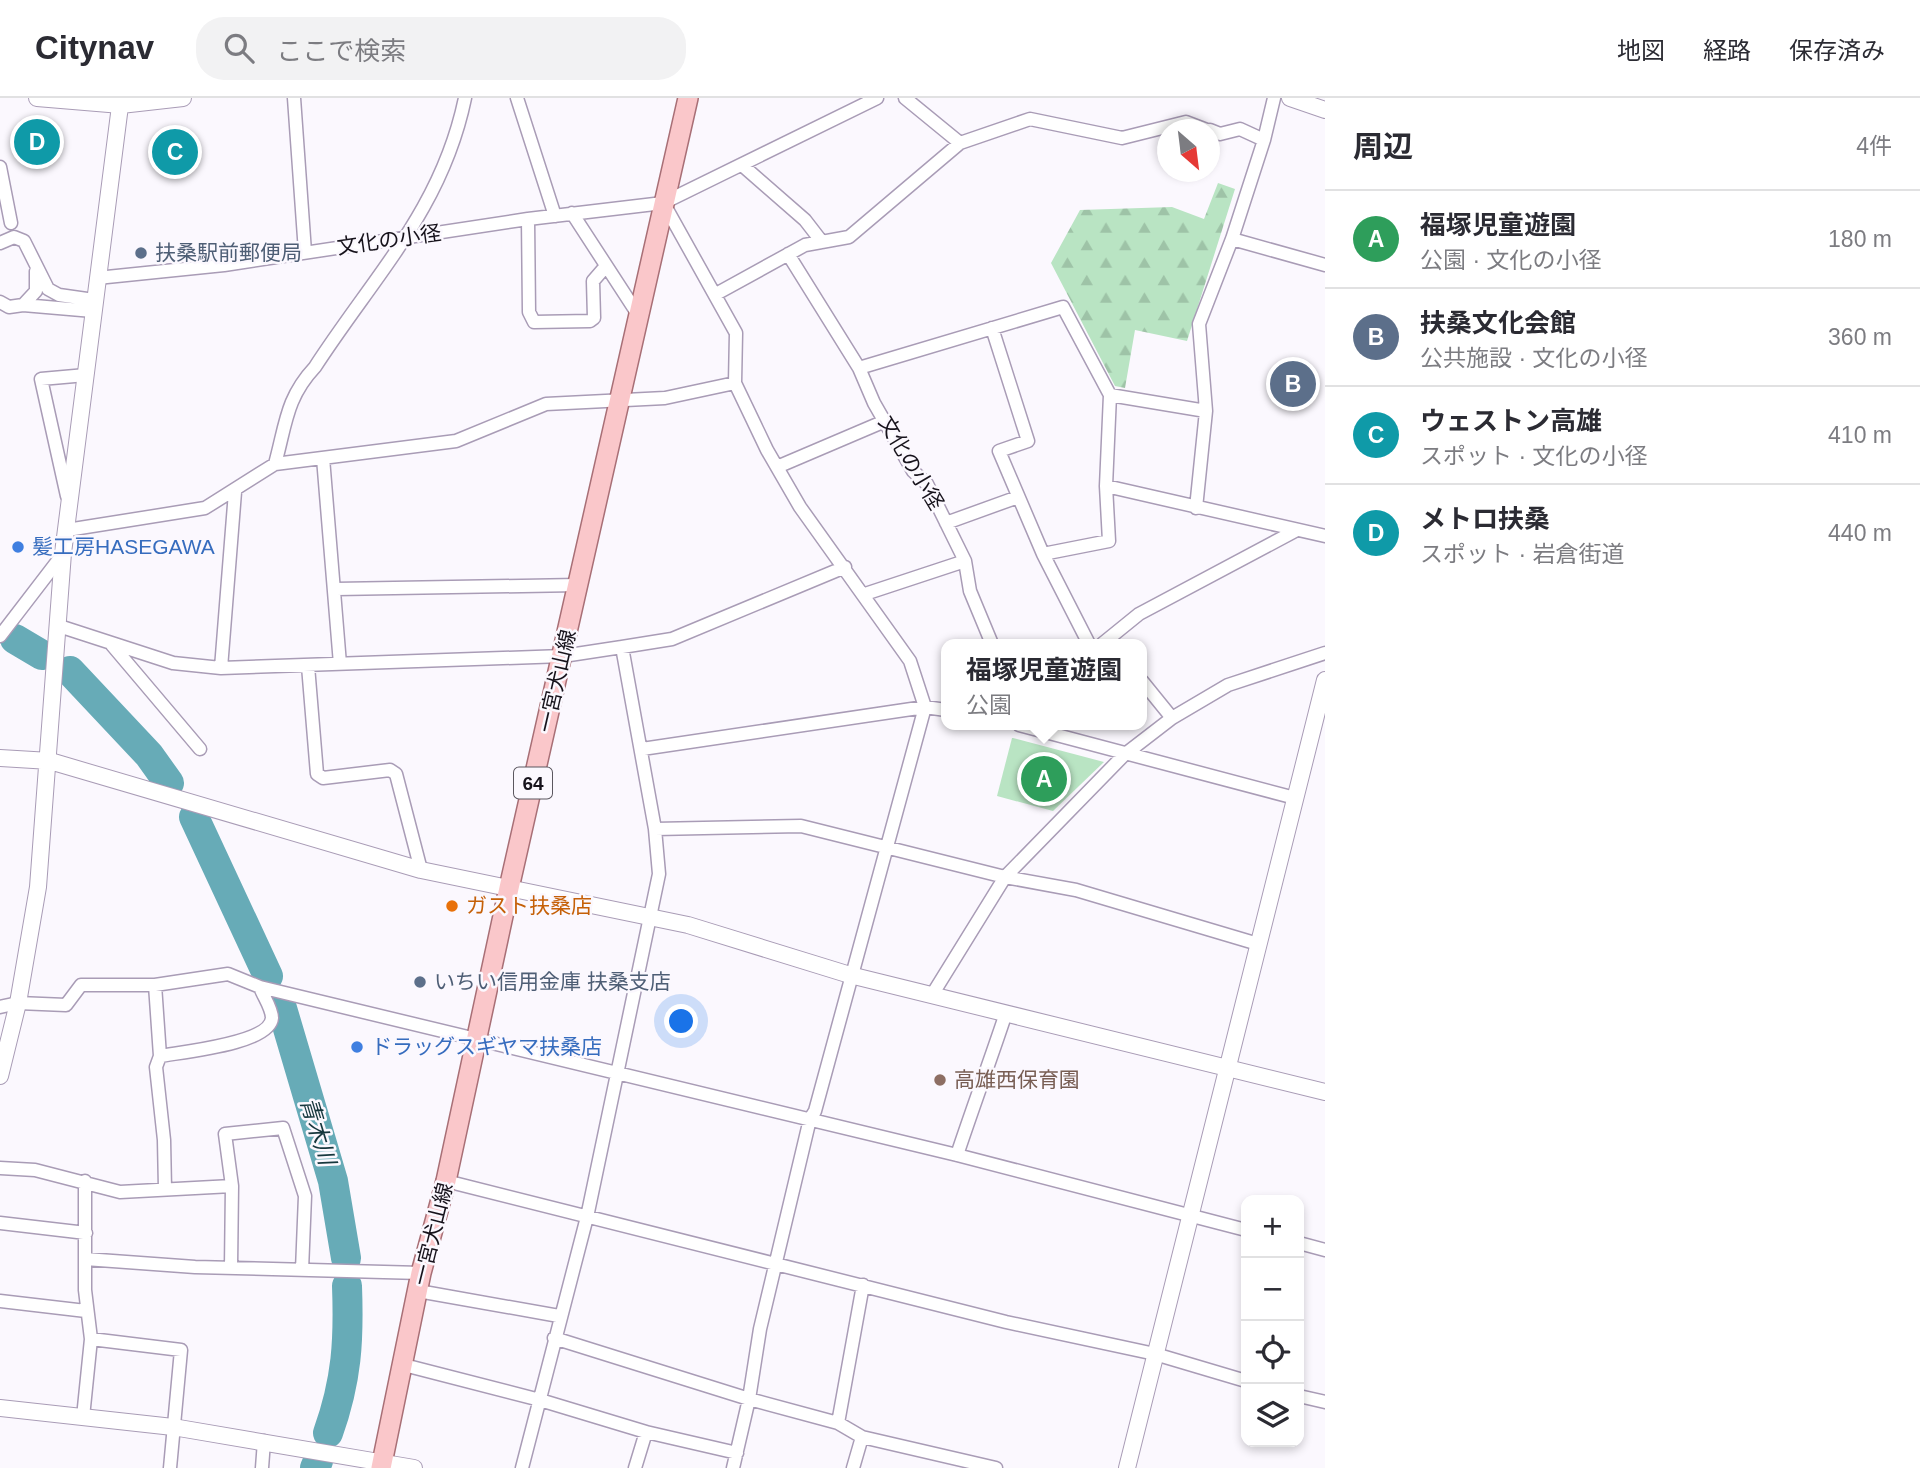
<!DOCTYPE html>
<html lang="ja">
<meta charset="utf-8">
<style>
:root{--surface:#fff;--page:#f2f2f3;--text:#2b2b33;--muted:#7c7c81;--line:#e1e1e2;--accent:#1a73e8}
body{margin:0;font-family:Helvetica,"Noto Sans JP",sans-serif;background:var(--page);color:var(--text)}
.controls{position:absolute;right:21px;bottom:21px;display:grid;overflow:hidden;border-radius:14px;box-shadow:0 4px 10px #0003}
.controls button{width:63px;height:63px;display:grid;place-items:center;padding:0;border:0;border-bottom:2px solid var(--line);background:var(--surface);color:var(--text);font:35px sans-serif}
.compass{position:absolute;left:1157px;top:21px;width:63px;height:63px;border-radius:50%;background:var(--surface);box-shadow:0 4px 10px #0003;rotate:152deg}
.you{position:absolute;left:682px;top:924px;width:24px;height:24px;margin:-18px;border:5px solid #fff;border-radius:50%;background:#1a73e8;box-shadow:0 0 0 10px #1a73e833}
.badge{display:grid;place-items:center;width:46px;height:46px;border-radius:50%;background:var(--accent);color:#fff;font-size:23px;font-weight:700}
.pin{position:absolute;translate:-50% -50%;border:4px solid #fff;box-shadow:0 2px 7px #0006}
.popup{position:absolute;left:941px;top:541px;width:206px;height:91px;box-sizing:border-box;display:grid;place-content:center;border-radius:14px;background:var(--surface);filter:drop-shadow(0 2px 5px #0005);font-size:23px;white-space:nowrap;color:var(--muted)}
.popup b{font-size:26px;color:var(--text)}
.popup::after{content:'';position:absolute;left:50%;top:100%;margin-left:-14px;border:14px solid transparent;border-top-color:var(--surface)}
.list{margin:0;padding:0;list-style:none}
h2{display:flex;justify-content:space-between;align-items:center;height:91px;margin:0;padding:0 28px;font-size:30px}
h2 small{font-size:23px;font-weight:400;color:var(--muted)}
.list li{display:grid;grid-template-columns:46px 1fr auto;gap:21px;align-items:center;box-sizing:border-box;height:98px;padding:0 28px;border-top:2px solid var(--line)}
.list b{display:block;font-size:26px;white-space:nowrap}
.list p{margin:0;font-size:23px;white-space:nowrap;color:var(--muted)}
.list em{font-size:23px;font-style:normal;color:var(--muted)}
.icon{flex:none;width:38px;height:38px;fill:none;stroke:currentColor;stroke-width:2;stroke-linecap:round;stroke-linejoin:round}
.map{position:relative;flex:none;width:1325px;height:1370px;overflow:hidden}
header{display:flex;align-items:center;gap:42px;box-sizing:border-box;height:98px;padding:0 35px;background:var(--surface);border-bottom:2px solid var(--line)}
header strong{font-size:33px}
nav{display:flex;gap:38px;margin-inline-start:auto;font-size:24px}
.search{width:490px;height:63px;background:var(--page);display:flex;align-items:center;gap:18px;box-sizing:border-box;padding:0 24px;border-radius:28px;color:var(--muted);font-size:26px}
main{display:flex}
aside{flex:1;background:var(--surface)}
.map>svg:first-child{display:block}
.forest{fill:url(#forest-firs)}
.park{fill:#b9e4c3}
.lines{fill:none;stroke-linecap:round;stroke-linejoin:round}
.river{stroke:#67abb7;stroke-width:30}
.minor-casing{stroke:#a99cb6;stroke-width:15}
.tertiary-casing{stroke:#a99cb6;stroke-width:18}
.primary-casing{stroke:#a86f76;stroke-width:22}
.minor{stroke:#fff;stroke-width:12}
.tertiary{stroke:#fff;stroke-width:16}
.primary{stroke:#fac7ca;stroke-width:19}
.service-dot{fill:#5c6f8a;stroke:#fbf8fe;stroke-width:2.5}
.shop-dot{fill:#3f7fe0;stroke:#fbf8fe;stroke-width:2.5}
.food-dot{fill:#e8710a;stroke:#fbf8fe;stroke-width:2.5}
.education-dot{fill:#8d6e63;stroke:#fbf8fe;stroke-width:2.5}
.labels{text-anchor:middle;stroke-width:5;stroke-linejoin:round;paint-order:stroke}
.shield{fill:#fbf8fe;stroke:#5b575f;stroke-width:2}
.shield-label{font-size:19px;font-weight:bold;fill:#16121b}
.street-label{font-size:21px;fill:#16121b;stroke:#fbf8fe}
.service-label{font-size:21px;fill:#4e5e75;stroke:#fbf8fe;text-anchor:start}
.shop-label{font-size:21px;fill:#366cbe;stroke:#fbf8fe;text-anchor:start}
.food-label{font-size:21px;fill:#c56008;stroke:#fbf8fe;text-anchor:start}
.education-label{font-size:21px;fill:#785e54;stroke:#fbf8fe;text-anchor:start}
.water-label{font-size:23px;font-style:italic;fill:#16373d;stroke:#fbf8fe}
</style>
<header>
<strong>Citynav</strong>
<div class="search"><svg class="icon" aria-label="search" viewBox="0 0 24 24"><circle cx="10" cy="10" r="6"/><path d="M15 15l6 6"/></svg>ここで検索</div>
<nav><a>地図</a><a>経路</a><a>保存済み</a></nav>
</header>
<main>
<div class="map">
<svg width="1325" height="1370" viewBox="0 0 1325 1370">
<defs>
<pattern id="forest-firs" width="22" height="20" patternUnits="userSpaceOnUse" patternTransform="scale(1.75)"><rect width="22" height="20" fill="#b9e4c3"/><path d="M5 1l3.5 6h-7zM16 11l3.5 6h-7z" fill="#9ec3a7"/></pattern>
</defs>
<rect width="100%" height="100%" fill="#fbf8fe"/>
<path class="forest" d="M 1218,85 L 1235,91 L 1187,243 L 1135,232 L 1125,290 L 1115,288 L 1051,165 L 1080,112 L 1172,109 L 1204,121 Z"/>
<path class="park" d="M 1012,640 L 1013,640 L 1104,664 L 1053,713 L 997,698 Z"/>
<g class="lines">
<path class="river" d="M 15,541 L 42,557
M 70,573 L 149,657 L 169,685
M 194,719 L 268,878
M 281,907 L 333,1083 L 346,1160
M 328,1335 C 347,1282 349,1242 347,1188
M 315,1370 L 318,1363"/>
<defs>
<path id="minor" d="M 294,0 L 305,154
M 517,0 L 555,118
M 905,0 L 960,45
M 1210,32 L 1220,36 L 1240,31 L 1264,42 L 1274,0
M 742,67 L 805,122 L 822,144
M 0,69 L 11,125
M 664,106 L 736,235 L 735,285 L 767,352 L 800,409 L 910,563 L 925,609 L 815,1013 L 810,1021 L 760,1231 L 749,1301 L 733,1370
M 572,115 L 639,218
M 528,121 L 529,214 L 534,224 L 590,223 L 594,220 L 593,183 L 606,168
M 1232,141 L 1325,167
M 0,145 L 14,139 L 24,143 L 48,191 L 59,197 L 94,202
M 788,156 L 859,270 L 874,305 L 913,373 L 927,386 L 965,463 L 970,493 L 992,546
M 97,180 L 224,167 L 528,121 L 663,105 L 877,0
M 716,196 L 805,147 L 849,139 L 960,45 L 1030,21 L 1122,40 L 1186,24 L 1207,32
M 0,204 L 9,209 L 23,207 L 93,213
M 23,207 L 36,193 L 36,173
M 992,230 L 1028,343 L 999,353 L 1043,456
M 859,270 L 1063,209 L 1110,297
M 323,360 L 340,566
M 275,366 C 286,326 286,300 315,269 C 374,178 442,111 465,0
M 777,369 L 885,323
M 1106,388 L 1325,438
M 67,398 L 41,281 L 86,277
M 1196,410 L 1206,313 L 1199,226 L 1232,141 L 1264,42
M 946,425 L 1018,399
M 67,432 L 205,410 L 275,366 L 456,343 L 546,306 L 665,300 L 735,285
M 336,491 L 578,487
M 865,496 L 965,463
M 59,528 L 173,565 L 221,570 L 563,558 L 622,549 L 672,541 L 845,469
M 0,538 L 63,456
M 1089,546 L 1043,456 L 1109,443 L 1106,388 L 1110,297 L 1206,313
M 1102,546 L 1139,516 L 1297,432
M 112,547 L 200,651
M 308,568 L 317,676 L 323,680 L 390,672 L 396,676 L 421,772
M 221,570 L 235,394
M 1142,583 L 1172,620
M 1019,627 L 1295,700
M 642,651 L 925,609 L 946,612
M 655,731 L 801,728 L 1005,779 L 1076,792 L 1258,846
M 155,887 L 160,958 C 181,954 270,946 272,920 C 272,910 263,898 260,889
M 932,897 L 1005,779 L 1124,657 L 1172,620 L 1228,587 L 1325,555
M 0,909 L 18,905 L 66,907 L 81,887 L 155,887 L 228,876 L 260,889 L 957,1057 L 1246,1132
M 160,958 L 156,969 L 164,1042 L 165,1091
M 957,1057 C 973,1009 990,963 1006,915
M 0,1070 L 35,1072 L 120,1094 L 232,1088
M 446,1083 L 1006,1224 L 1155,1256 L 1246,1283
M 0,1125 L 86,1135
M 1299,1145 L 1325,1152
M 85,1161 L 195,1169 L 421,1175
M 231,1169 L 232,1088 L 225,1036 L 283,1030 L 305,1098 L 302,1172
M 418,1193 L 559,1218
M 0,1203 L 86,1213
M 554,1240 L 749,1301 L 838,1325 L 862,1339 L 996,1370
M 91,1241 L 181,1252 L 170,1370
M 404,1267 L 540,1302 L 646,1334 L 737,1355
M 1299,1298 L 1325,1304
M 83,1319 L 91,1241 L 85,1192 L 85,1083
M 838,1325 L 863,1187
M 262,1370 L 264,1343
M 522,1370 L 587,1119 L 659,776 L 655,731 L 622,549
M 635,1370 L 646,1334
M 853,1370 L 862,1339"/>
<path id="tertiary" d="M 37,0 L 121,7 L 183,0
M 1290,0 L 1325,12
M 0,660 L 50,663 L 421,772 L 688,827 L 850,877 L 1325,994
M 0,978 L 18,905 L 38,789 L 63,455 L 121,0
M 0,1310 L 173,1329 L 414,1370
M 1127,1370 L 1325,582"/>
<path id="primary" d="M 381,1370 L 421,1175 L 446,1083 L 509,790 L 688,0"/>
</defs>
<use href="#minor" class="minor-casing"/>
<use href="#tertiary" class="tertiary-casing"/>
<use href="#primary" class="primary-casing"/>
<use href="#minor" class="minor"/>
<use href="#tertiary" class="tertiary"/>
<use href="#primary" class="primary"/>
</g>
<g class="service-dot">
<circle cx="141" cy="155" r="7"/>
<circle cx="420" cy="884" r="7"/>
</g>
<g class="shop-dot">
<circle cx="18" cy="449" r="7"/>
<circle cx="357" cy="949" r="7"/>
</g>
<circle class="food-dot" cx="452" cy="808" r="7"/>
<circle class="education-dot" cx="940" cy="982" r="7"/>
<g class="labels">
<rect class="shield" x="514" y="669.5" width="38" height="31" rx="5"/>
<g class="shield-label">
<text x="533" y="692">64</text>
</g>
<g class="street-label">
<text transform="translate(389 142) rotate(-8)" y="7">文化の小径</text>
<text transform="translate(911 365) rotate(59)" y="7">文化の小径</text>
<text transform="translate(557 583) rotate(-77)" y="7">一宮犬山線</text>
<text transform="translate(433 1136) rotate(-76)" y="7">一宮犬山線</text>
</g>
<g class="service-label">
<text x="155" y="162">扶桑駅前郵便局</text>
<text x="434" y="891">いちい信用金庫 扶桑支店</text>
</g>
<g class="shop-label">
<text x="32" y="456">髪工房HASEGAWA</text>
<text x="371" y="956">ドラッグスギヤマ扶桑店</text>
</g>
<g class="food-label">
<text x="466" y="815">ガスト扶桑店</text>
</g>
<g class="education-label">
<text x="954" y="989">高雄西保育園</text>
</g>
<g class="water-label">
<text transform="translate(318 1033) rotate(73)" y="8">青木川</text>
</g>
</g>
</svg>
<div class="controls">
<button>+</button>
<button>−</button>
<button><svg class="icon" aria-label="locate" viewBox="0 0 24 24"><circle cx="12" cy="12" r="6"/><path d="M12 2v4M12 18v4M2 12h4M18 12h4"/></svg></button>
<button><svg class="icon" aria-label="layers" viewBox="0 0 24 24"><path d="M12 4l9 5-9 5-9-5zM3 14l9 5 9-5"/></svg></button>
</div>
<svg class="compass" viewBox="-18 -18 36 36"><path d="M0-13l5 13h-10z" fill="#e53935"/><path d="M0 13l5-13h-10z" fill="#7c7c81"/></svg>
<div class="you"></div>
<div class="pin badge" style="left:1044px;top:681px;background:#2e9e5b">A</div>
<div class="popup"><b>福塚児童遊園</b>公園</div>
<div class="pin badge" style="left:1293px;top:286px;background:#5c6f8a">B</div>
<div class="pin badge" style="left:175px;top:54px;background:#0f9aa8">C</div>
<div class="pin badge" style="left:37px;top:44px;background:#0f9aa8">D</div>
</div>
<aside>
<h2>周辺<small>4件</small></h2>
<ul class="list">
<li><span class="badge" style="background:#2e9e5b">A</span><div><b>福塚児童遊園</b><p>公園 · 文化の小径</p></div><em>180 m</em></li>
<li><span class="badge" style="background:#5c6f8a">B</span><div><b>扶桑文化会館</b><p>公共施設 · 文化の小径</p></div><em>360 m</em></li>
<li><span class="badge" style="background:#0f9aa8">C</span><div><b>ウェストン高雄</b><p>スポット · 文化の小径</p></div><em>410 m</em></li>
<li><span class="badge" style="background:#0f9aa8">D</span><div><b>メトロ扶桑</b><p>スポット · 岩倉街道</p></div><em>440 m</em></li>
</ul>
</aside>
</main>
